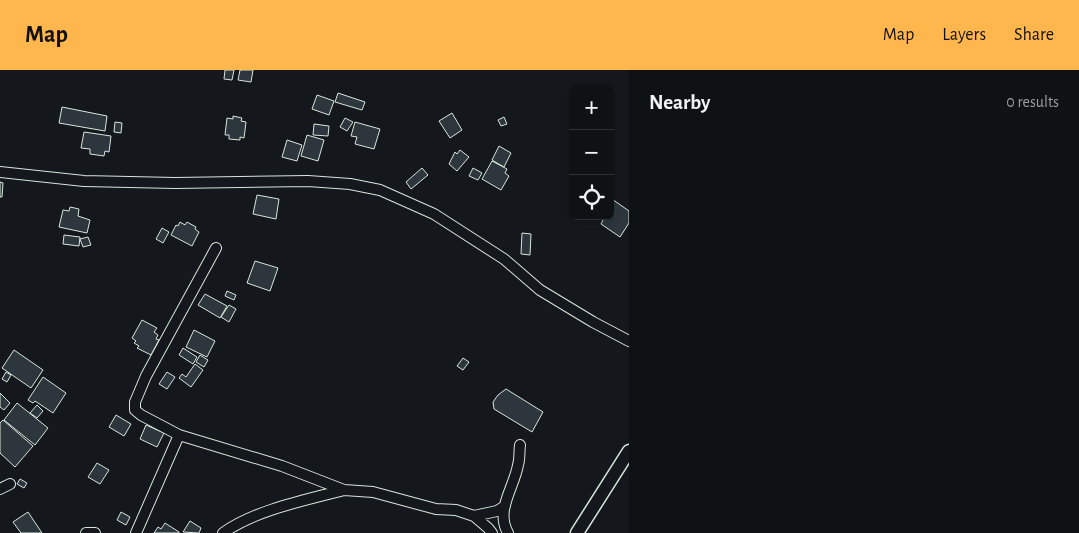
<!DOCTYPE html>
<meta charset="utf-8">
<style>
:root{--surface:#0f1215;--page:#181b1e;--text:#f1f3f6;--muted:#9b9ea0;--line:#2f3234;--accent:#ffb74d}
body{margin:0;font-family:"Alegreya Sans",sans-serif;background:var(--page);color:var(--text)}
.controls{position:absolute;right:15px;top:15px;display:grid;overflow:hidden;border-radius:8px;box-shadow:0 2px 8px #0003}
.controls button{width:45px;height:45px;display:grid;place-items:center;padding:0;border:0;border-bottom:1px solid var(--line);background:var(--surface);color:var(--text);font:25px sans-serif}
.list{margin:0;padding:0;list-style:none}
h2{display:flex;justify-content:space-between;align-items:center;height:65px;margin:0;padding:0 20px;font-size:21px}
h2 small{font-size:16px;font-weight:400;color:var(--muted)}
.icon{flex:none;width:28px;height:28px;fill:none;stroke:currentColor;stroke-width:2;stroke-linecap:round;stroke-linejoin:round}
.map{position:relative;flex:none;width:629px;height:463px;overflow:hidden}
header{display:flex;align-items:center;gap:30px;box-sizing:border-box;height:70px;padding:0 25px;background:var(--accent);color:#111}
header strong{font-size:24px}
nav{display:flex;gap:28px;margin-inline-start:auto;font-size:18px}
main{display:flex}
aside{flex:1;background:var(--surface)}
.map>svg:first-child{display:block}
.building{fill:#2c363c;stroke:#d8e6dc}
.lines{fill:none;stroke-linecap:round;stroke-linejoin:round}
.minor-casing{stroke:#d8e6dc;stroke-width:12}
.tertiary-casing{stroke:#d8e6dc;stroke-width:15}
.minor{stroke:#14181c;stroke-width:10}
.tertiary{stroke:#14181c;stroke-width:12}
</style>
<header>
<strong>Map</strong>
<nav><a>Map</a><a>Layers</a><a>Share</a></nav>
</header>
<main>
<div class="map">
<svg width="629" height="463" viewBox="0 0 629 463">
<rect width="100%" height="100%" fill="#14181c"/>
<path class="building" d="M 225,0 L 234,0 L 232,10 L 224,9 Z
M 240,0 L 253,0 L 251,12 L 238,10 Z
M 338,23 L 365,32 L 362,40 L 335,32 Z
M 317,25 L 334,31 L 329,45 L 312,39 Z
M 62,37 L 107,46 L 105,61 L 59,53 Z
M 452,43 L 462,60 L 450,68 L 439,51 Z
M 233,46 L 242,48 L 241,51 L 246,52 L 244,68 L 240,67 L 240,70 L 229,69 L 229,65 L 225,65 L 227,48 L 233,49 Z
M 504,47 L 507,54 L 501,56 L 498,50 Z
M 345,48 L 353,52 L 347,61 L 340,57 Z
M 115,52 L 122,53 L 121,63 L 114,62 Z
M 355,52 L 380,59 L 374,79 L 355,74 L 357,67 L 351,66 Z
M 314,54 L 329,56 L 328,66 L 313,65 Z
M 84,62 L 111,66 L 109,82 L 105,81 L 104,86 L 90,84 L 90,79 L 81,78 Z
M 307,65 L 324,70 L 318,91 L 301,86 Z
M 287,70 L 302,75 L 297,91 L 282,87 Z
M 499,76 L 511,83 L 504,97 L 492,90 Z
M 460,80 L 469,87 L 457,101 L 449,94 L 455,82 L 457,84 Z
M 492,91 L 507,99 L 505,103 L 509,106 L 501,120 L 482,109 Z
M 422,98 L 428,105 L 411,119 L 406,112 Z
M 473,98 L 482,103 L 478,110 L 469,106 Z
M 0,112 L 3,113 L 2,127 L 0,127 Z
M 257,125 L 279,129 L 276,149 L 253,144 Z
M 612,129 L 629,141 L 629,153 L 620,167 L 601,154 L 605,146 L 610,146 Z
M 70,137 L 79,139 L 78,146 L 90,150 L 87,163 L 59,157 L 63,140 L 69,141 Z
M 180,152 L 185,155 L 187,152 L 196,157 L 195,159 L 199,162 L 192,176 L 171,165 L 176,155 L 178,156 Z
M 162,158 L 169,162 L 163,173 L 156,169 Z
M 522,163 L 531,164 L 530,185 L 521,184 Z
M 64,165 L 80,167 L 79,176 L 63,174 Z
M 88,167 L 91,175 L 83,177 L 80,169 Z
M 255,191 L 278,198 L 270,221 L 247,213 Z
M 227,221 L 236,225 L 234,230 L 225,226 Z
M 205,224 L 227,236 L 220,248 L 198,235 Z
M 229,235 L 236,239 L 229,252 L 221,247 Z
M 142,250 L 157,258 L 154,262 L 158,265 L 156,269 L 159,270 L 151,285 L 137,278 L 139,276 L 134,273 L 136,271 L 132,268 Z
M 194,260 L 215,271 L 207,287 L 186,277 Z
M 183,278 L 197,287 L 193,294 L 179,285 Z
M 14,280 L 43,300 L 31,318 L 2,298 Z
M 200,285 L 208,290 L 204,297 L 196,292 Z
M 463,288 L 469,292 L 463,300 L 457,296 Z
M 195,294 L 203,300 L 191,317 L 179,308 L 182,304 L 186,307 Z
M 6,302 L 11,305 L 7,312 L 2,309 Z
M 167,302 L 175,307 L 167,319 L 159,314 Z
M 43,307 L 66,323 L 53,343 L 35,331 L 33,333 L 28,330 Z
M 506,319 L 543,342 L 532,362 L 494,339 L 493,332 L 498,325 Z
M 0,323 L 10,333 L 4,340 L 0,337 Z
M 17,333 L 48,358 L 35,375 L 4,350 Z
M 37,335 L 43,341 L 37,348 L 30,343 Z
M 116,345 L 131,354 L 124,366 L 109,357 Z
M 3,350 L 33,376 L 15,397 L 0,383 L 0,353 Z
M 146,355 L 164,363 L 157,377 L 140,369 Z
M 97,393 L 109,400 L 100,414 L 88,407 Z
M 20,409 L 27,413 L 24,418 L 17,414 Z
M 28,442 L 42,463 L 21,463 L 13,452 Z
M 121,442 L 130,447 L 126,455 L 117,450 Z
M 190,451 L 201,458 L 199,463 L 183,462 Z
M 165,453 L 179,462 L 179,463 L 154,463 L 158,457 L 161,459 Z"/>
<g class="lines">
<defs>
<path id="minor" d="M 0,102 L 84,111 L 175,113 L 308,111 L 350,114 L 380,120 L 434,144 L 504,189 L 540,220 L 593,252 L 629,271
M 216,178 L 146,306 L 135,332 L 135,340 L 141,345 L 179,365 L 282,396 L 344,420 L 373,422 L 436,439 L 456,440 L 474,446 L 488,458 L 492,463
M 0,419 L 10,414
M 474,446 L 497,441 L 505,436
M 86,463 L 95,463
M 136,463 L 179,365
M 223,463 C 255,440 306,430 344,420
M 508,463 C 495,440 514,418 518,395 C 520,389 519,382 520,375"/>
<path id="tertiary" d="M 577,463 L 629,381"/>
</defs>
<use href="#minor" class="minor-casing"/>
<use href="#tertiary" class="tertiary-casing"/>
<use href="#minor" class="minor"/>
<use href="#tertiary" class="tertiary"/>
</g>
</svg>
<div class="controls">
<button>+</button>
<button>−</button>
<button><svg class="icon" aria-label="locate" viewBox="0 0 24 24"><circle cx="12" cy="12" r="6"/><path d="M12 2v4M12 18v4M2 12h4M18 12h4"/></svg></button>
</div>
</div>
<aside>
<h2>Nearby<small>0 results</small></h2>
<ul class="list">
</ul>
</aside>
</main>
